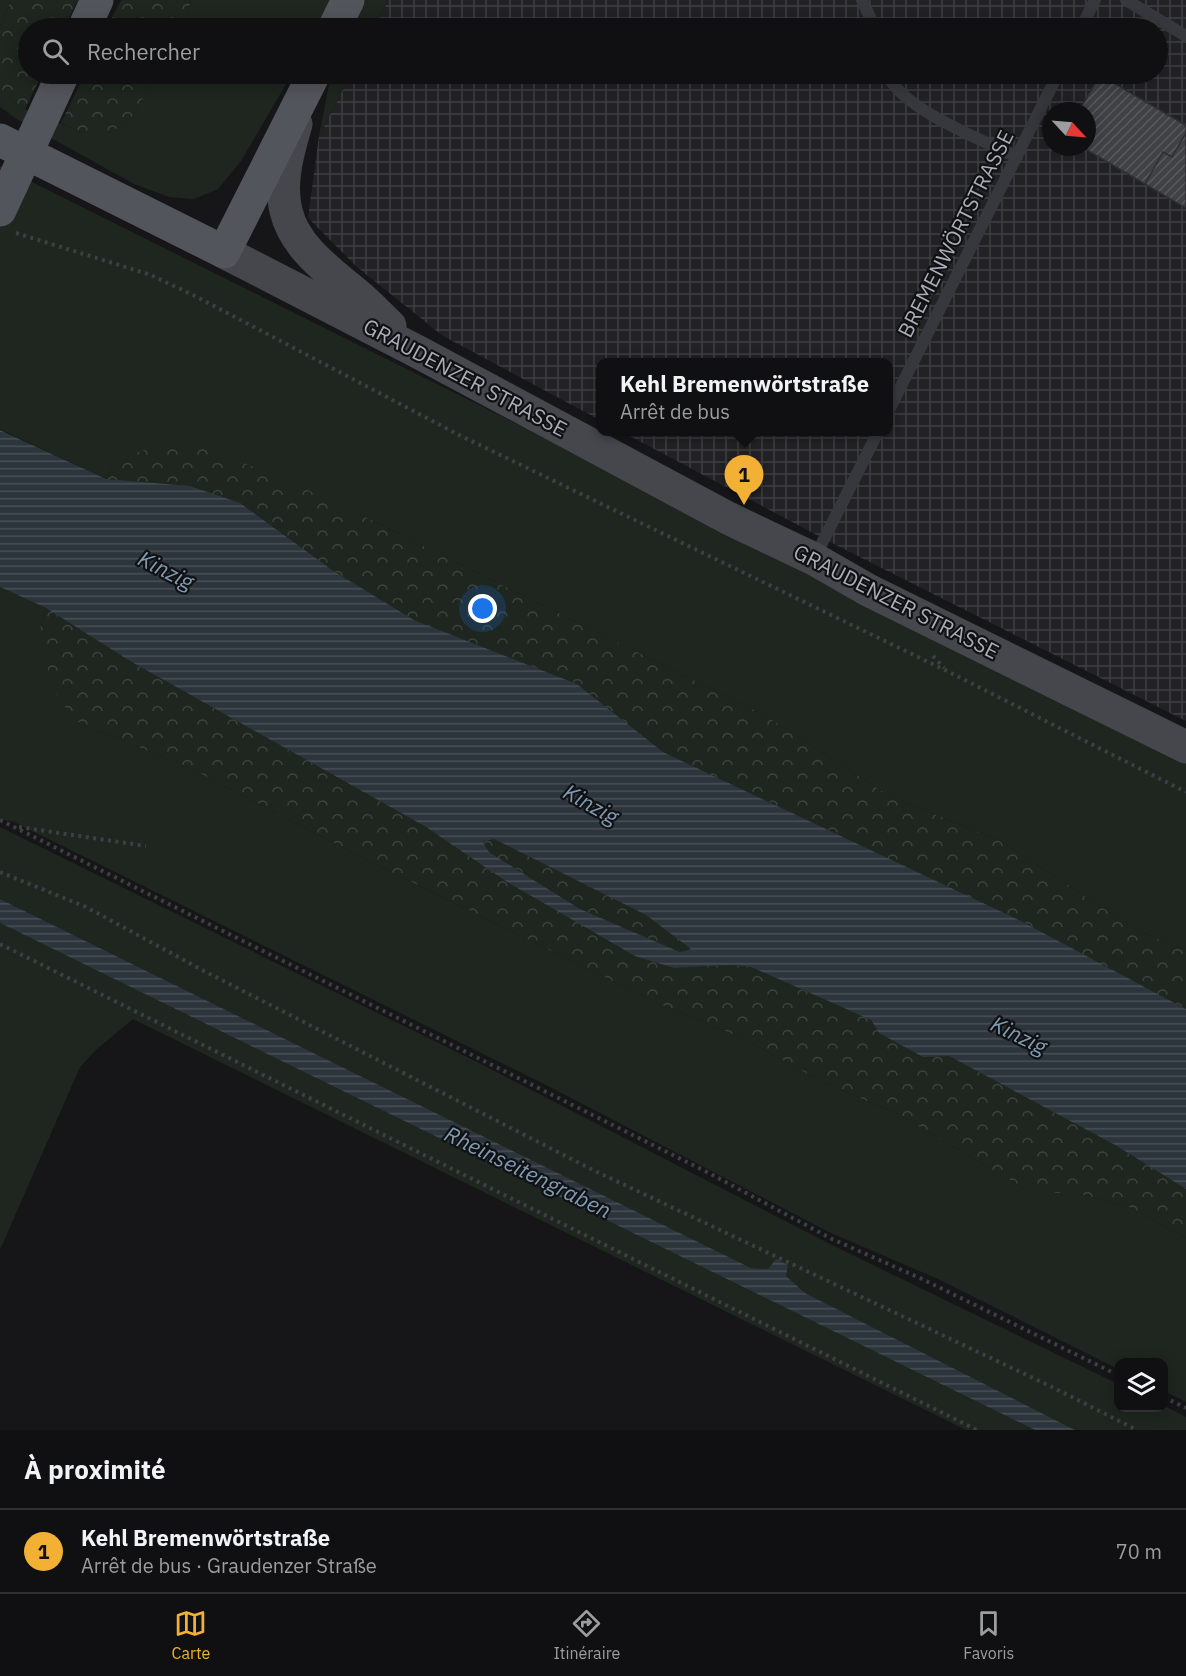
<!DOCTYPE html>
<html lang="fr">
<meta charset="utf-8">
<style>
:root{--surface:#101012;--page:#1e1e20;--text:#f1f3f6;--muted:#9c9d9f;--line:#303032;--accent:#f2b134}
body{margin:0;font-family:"IBM Plex Sans",sans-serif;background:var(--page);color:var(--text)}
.controls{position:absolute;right:18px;bottom:18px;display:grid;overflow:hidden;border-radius:12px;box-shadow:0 3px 15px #0003}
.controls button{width:54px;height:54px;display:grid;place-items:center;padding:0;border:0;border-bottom:2px solid var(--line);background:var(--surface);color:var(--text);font:30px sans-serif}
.compass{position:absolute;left:1042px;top:102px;width:54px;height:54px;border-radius:50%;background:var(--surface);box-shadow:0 3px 15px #0003;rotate:116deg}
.you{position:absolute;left:483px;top:609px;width:21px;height:21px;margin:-15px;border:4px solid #fff;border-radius:50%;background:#1a73e8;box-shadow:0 0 0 9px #1a73e833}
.badge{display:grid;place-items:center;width:39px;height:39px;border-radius:50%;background:var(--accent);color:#111;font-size:20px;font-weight:700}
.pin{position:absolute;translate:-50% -50px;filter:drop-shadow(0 2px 3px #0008)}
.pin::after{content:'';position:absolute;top:32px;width:21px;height:18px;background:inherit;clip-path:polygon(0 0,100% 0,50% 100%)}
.popup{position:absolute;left:596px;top:358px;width:297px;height:78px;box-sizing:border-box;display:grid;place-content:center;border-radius:12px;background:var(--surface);filter:drop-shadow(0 2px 4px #0005);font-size:20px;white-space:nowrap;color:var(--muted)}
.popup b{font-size:22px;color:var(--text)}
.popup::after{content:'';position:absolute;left:50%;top:100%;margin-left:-12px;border:12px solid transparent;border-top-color:var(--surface)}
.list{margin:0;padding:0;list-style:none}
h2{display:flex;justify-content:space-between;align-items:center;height:78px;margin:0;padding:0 24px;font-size:26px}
h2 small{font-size:20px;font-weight:400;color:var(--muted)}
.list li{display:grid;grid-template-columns:39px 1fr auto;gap:18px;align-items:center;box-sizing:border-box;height:84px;padding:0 24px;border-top:2px solid var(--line)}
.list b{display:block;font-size:22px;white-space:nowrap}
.list p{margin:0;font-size:20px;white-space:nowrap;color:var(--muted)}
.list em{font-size:20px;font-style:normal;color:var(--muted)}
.icon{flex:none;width:33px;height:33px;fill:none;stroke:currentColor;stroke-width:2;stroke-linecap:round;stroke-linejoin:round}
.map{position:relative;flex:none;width:1186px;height:1430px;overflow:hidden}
.search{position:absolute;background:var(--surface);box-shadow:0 3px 15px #0003;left:18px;right:18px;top:18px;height:66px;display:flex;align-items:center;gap:15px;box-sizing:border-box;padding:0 21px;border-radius:33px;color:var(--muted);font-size:22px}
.sheet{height:162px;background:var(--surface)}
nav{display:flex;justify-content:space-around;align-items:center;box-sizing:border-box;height:84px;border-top:2px solid var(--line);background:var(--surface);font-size:16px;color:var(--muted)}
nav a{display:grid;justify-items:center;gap:3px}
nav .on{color:var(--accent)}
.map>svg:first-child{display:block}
.industrial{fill:url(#industrial-grid);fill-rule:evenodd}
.grass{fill:#1e261f}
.forest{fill:url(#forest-crowns)}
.water{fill:url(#water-rules);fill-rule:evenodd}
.building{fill:url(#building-hatch);stroke:#303034;stroke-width:1.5}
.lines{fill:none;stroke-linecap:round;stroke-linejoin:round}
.path{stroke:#3d3f44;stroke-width:4;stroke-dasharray:3 4.5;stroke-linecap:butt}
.lane{stroke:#37383d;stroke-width:12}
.secondary{stroke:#45474d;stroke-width:33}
.primary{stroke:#53555c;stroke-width:33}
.primary-bridge{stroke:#53555c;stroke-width:33}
.labels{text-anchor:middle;stroke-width:4.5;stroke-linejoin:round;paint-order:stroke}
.street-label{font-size:21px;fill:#a8adb8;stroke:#111113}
.water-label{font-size:22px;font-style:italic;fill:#7f9bb3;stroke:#111113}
</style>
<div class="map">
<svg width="1186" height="1430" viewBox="0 0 1186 1430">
<defs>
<pattern id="industrial-grid" width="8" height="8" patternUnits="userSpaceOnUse" patternTransform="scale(1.5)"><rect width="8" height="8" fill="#222225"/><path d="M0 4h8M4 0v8" fill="none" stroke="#3f3f43"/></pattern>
<pattern id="forest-crowns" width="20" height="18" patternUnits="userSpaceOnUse" patternTransform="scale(1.5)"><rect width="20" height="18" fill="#1e261f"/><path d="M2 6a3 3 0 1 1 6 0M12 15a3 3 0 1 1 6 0" fill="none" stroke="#3c433d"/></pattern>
<pattern id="water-rules" width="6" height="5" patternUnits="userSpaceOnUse" patternTransform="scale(1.5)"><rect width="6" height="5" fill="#2c353c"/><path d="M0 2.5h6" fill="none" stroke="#485056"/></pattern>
<pattern id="building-hatch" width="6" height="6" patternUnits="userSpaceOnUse" patternTransform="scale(1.5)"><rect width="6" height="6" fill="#404145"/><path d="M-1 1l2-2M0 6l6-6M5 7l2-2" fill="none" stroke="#595a5e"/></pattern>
</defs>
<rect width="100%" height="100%" fill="#161618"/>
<path class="industrial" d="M 388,0 L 1186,0 L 1186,721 L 830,542 L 622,432 L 888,432 L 888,362 L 600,362 L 600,420 L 443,336 L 357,267 L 308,218 L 319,136 L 351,74 L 1158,74 L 1158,28 L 374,28 ZM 1051,111 L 1087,111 L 1087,147 L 1051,147 Z"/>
<path class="grass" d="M 0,0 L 11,0 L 0,28 Z
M 191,0 L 330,0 L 315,28 L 184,28 Z
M 362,0 L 388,0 L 374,28 L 348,28 Z
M 158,74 L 292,74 L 241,161 L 218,189 L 194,199 L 169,197 L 134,184 L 15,118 L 0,107 L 0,92 L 25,109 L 84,133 L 108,133 L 128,123 Z
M 331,74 L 351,74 L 319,136 Z
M 0,166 L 1186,758 L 1186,951 L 1135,929 L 999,840 L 891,797 L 766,716 L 335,502 L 116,460 L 106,479 L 0,429 Z
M 0,587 L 46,608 L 39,632 L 75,721 L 192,769 L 359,856 L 657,1003 L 747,1040 L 824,1083 L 898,1114 L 1032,1193 L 1076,1193 L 1129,1207 L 1186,1238 L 1186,1402 L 1164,1391 L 1164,1362 L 1118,1362 L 1118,1369 L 938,1279 L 831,1233 L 548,1086 L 14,822 L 0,819 Z
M 0,827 L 475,1061 L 832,1245 L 1118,1384 L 1118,1408 L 1164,1406 L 1186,1417 L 1186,1430 L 1075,1430 L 805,1293 L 786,1276 L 788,1265 L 772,1264 L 768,1269 L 751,1268 L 0,899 Z
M 0,923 L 1035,1430 L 966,1430 L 133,1019 L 97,1049 L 80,1067 L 0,1250 Z"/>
<path class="forest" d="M 11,0 L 78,0 L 64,28 L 28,28 L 28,74 L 42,74 L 25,109 L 0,92 L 0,28 Z
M 121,0 L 191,0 L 184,28 L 107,28 Z
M 85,74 L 158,74 L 128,123 L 108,133 L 84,133 L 61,123 Z
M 159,445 L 212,449 L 335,502 L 766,716 L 891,797 L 999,840 L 1135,929 L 1186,951 L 1186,1009 L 1021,921 L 663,752 L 577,684 L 414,620 L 332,570 L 106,479 L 116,460 Z
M 46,608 L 130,661 L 426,827 L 507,882 L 674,968 L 731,965 L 751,967 L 871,1020 L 879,1033 L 923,1056 L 949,1056 L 1115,1145 L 1186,1189 L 1186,1238 L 1129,1207 L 1076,1193 L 1032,1193 L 898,1114 L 824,1083 L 747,1040 L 657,1003 L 359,856 L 192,769 L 75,721 L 52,688 L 39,632 Z
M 494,839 L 646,915 L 692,948 L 680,952 L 580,909 L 489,852 L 483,842 Z"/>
<path class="water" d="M 0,430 L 106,479 L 190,486 L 240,503 L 332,570 L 414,620 L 577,684 L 663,752 L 1021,921 L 1186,1009 L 1186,1189 L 1115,1145 L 949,1056 L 923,1057 L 879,1033 L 871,1020 L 751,967 L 731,965 L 674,968 L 635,956 L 507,882 L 426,827 L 130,661 L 46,608 L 0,587 ZM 494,839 L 646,915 L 691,949 L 680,952 L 580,909 L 489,852 L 483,842 Z
M 0,899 L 751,1268 L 768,1269 L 776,1259 L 788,1265 L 786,1276 L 805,1293 L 1075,1430 L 1035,1430 L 0,923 Z"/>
<path class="building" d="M 1100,75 L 1185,125 L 1186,123 L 1186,133 L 1172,157 L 1163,152 L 1145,184 L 1082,147 L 1087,147 L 1087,111 L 1079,111 Z
M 1186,133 L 1186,208 L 1145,184 L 1163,152 L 1172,157 Z"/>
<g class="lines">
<path class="path" d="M 16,233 L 151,275 L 197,297 L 459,435 L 947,671 L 1186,792
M 933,656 L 944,668
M 0,820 L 705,1171 L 832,1239 L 922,1279 L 1118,1375
M 19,827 L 146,846
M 0,872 L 86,907 L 204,971 L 593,1170 L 1050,1386 L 1137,1430
M 0,944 L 977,1430
M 1164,1397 L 1186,1408"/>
<path class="lane" d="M 862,0 L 875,28
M 1126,0 L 1186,36
M 1081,28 L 1095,0
M 886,74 C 906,111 978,138 1017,157
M 888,412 L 1058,74
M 814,559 L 878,432"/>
<path class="secondary" d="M 296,124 C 288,152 279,182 286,211 C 295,249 332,273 360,297 C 370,306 380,316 390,326
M 224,252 L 420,353 L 728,518 L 814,559 L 868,590 L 1186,747"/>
<path class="primary" d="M 84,28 L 97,0
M 334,28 L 348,0
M 0,140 L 224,252 L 314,74"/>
<path class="primary-bridge" d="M 0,210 L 62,76"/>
</g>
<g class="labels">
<g class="street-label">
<text transform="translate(956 234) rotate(-63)" y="7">BREMENWÖRTSTRASSE</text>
<text transform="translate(465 378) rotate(28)" y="7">GRAUDENZER STRASSE</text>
<text transform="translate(896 602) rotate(27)" y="7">GRAUDENZER STRASSE</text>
</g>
<g class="water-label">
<text transform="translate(166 570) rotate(27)" y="8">Kinzig</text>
<text transform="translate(591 804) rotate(29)" y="8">Kinzig</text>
<text transform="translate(1019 1035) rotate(26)" y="8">Kinzig</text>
<text transform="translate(528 1172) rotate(26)" y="8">Rheinseitengraben</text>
</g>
</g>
</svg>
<div class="controls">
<button><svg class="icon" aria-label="layers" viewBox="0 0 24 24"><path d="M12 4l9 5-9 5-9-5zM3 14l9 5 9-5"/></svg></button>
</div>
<svg class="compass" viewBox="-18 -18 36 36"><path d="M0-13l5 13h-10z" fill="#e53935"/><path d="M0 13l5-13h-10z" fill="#9c9d9f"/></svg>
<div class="you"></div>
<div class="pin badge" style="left:744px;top:505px">1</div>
<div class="popup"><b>Kehl Bremenwörtstraße</b>Arrêt de bus</div>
<div class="search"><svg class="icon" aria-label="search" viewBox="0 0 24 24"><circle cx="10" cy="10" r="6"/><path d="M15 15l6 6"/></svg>Rechercher</div>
</div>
<section class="sheet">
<h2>À proximité<small></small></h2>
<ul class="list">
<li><span class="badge">1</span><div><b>Kehl Bremenwörtstraße</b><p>Arrêt de bus · Graudenzer Straße</p></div><em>70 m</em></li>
</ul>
</section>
<nav>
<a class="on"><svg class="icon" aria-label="map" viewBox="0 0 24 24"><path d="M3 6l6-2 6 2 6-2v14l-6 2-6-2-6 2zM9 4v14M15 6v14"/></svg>Carte</a>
<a><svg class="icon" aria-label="directions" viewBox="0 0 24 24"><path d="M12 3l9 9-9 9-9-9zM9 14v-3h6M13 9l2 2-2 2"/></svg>Itinéraire</a>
<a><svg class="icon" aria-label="saved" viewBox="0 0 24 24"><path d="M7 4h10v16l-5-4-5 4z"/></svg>Favoris</a>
</nav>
